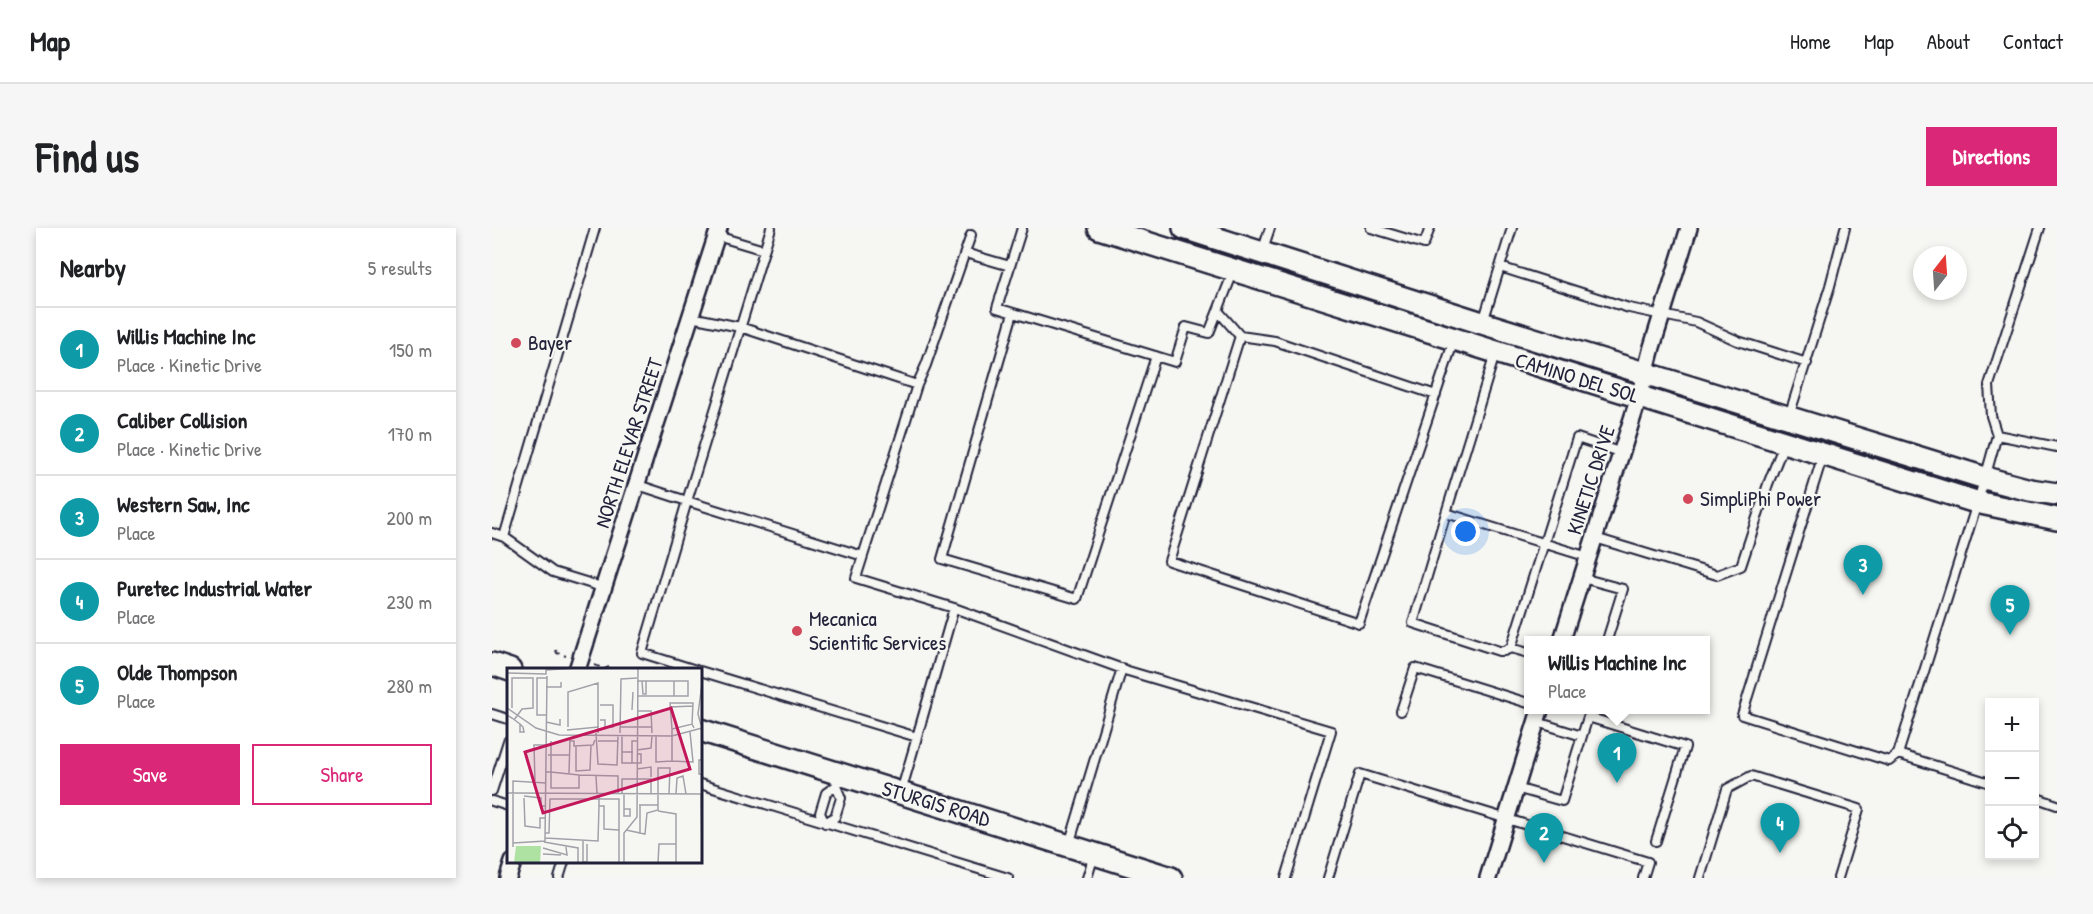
<!DOCTYPE html>
<meta charset="utf-8">
<style>
:root{--surface:#fff;--page:#f6f6f6;--text:#202124;--muted:#757577;--line:#e0e0e0;--accent:#db2777}
body{margin:0;font-family:"Patrick Hand",sans-serif;background:var(--page);color:var(--text)}
.controls{position:absolute;right:18px;bottom:18px;display:grid;overflow:hidden;border-radius:0px;box-shadow:0 3px 9px #0003}
.controls button{width:54px;height:54px;display:grid;place-items:center;padding:0;border:0;border-bottom:2px solid var(--line);background:var(--surface);color:var(--text);font:30px sans-serif}
.compass{position:absolute;left:1421px;top:18px;width:54px;height:54px;border-radius:50%;background:var(--surface);box-shadow:0 3px 9px #0003;rotate:17deg}
.you{position:absolute;left:974px;top:304px;width:21px;height:21px;margin:-15px;border:4px solid #fff;border-radius:50%;background:#1a73e8;box-shadow:0 0 0 9px #1a73e833}
.badge{display:grid;place-items:center;width:39px;height:39px;border-radius:50%;background:var(--accent);color:#fff;font-size:20px;font-weight:700}
.pin{position:absolute;translate:-50% -50px;filter:drop-shadow(0 2px 3px #0008)}
.pin::after{content:'';position:absolute;top:32px;width:21px;height:18px;background:inherit;clip-path:polygon(0 0,100% 0,50% 100%)}
.popup{position:absolute;left:1032px;top:408px;width:186px;height:78px;box-sizing:border-box;display:grid;place-content:center;border-radius:0px;background:var(--surface);filter:drop-shadow(0 2px 4px #0005);font-size:20px;white-space:nowrap;color:var(--muted)}
.popup b{font-size:22px;color:var(--text)}
.popup::after{content:'';position:absolute;left:50%;top:100%;margin-left:-12px;border:12px solid transparent;border-top-color:var(--surface)}
.list{margin:0;padding:0;list-style:none}
h2{display:flex;justify-content:space-between;align-items:center;height:78px;margin:0;padding:0 24px;font-size:26px}
h2 small{font-size:20px;font-weight:400;color:var(--muted)}
.list li{display:grid;grid-template-columns:39px 1fr auto;gap:18px;align-items:center;box-sizing:border-box;height:84px;padding:0 24px;border-top:2px solid var(--line)}
.list b{display:block;font-size:22px;white-space:nowrap}
.list p{margin:0;font-size:20px;white-space:nowrap;color:var(--muted)}
.list em{font-size:20px;font-style:normal;color:var(--muted)}
.actions{display:flex;gap:12px;padding:18px 24px}
.actions a{flex:1;padding:14px 0;border:2px solid var(--accent);border-radius:0px;text-align:center;font-size:21px;color:var(--accent)}
.actions .main{background:var(--accent);color:#fff}
.icon{flex:none;width:33px;height:33px;fill:none;stroke:currentColor;stroke-width:2;stroke-linecap:round;stroke-linejoin:round}
.map{position:relative;flex:none;width:1565px;height:650px;overflow:hidden;border-radius:0px}
header{display:flex;align-items:center;gap:36px;box-sizing:border-box;height:84px;padding:0 30px;background:var(--surface);border-bottom:2px solid var(--line)}
header strong{font-size:28px}
nav{display:flex;gap:33px;margin-inline-start:auto;font-size:21px}
.intro{display:flex;align-items:center;justify-content:space-between;box-sizing:border-box;height:144px;padding:0 36px}
h1{margin:0;font-size:42px}
.button{padding:15px 27px;border-radius:0px;background:var(--accent);color:#fff;font-size:21px;font-weight:700}
main{display:flex;gap:36px;padding:0 36px}
aside{flex:1;background:var(--surface);border-radius:0px;box-shadow:0 3px 9px #0003}
.map>svg:first-child{display:block}
.lines{fill:none;stroke-linecap:round;stroke-linejoin:round}
.lane-casing{stroke:#22223b;stroke-width:12}
.street-casing{stroke:#22223b;stroke-width:20}
.secondary-casing{stroke:#22223b;stroke-width:26}
.path{stroke:#22223b;stroke-width:2;stroke-dasharray:6 4.5;stroke-linecap:butt}
.lane{stroke:#f6f6f2;stroke-width:8}
.street{stroke:#f6f6f2;stroke-width:15}
.secondary{stroke:#f6f6f2;stroke-width:21}
.poi-dot{fill:#d1495b;stroke:#f6f6f2;stroke-width:2}
.labels{text-anchor:middle;stroke-width:4.5;stroke-linejoin:round;paint-order:stroke}
.poi-label{font-size:21px;fill:#22223b;stroke:#f6f6f2;text-anchor:start}
.street-label{font-size:21px;fill:#22223b;stroke:#f6f6f2}
.inset-road{fill:none;stroke:#a1a1a9;stroke-width:1.5}
.view{fill:#c2185b;fill-opacity:0.15;stroke:#c2185b;stroke-width:3}
.inset-edge{fill:none;stroke:#22223b;stroke-width:3}
</style>
<header>
<strong>Map</strong>
<nav><a>Home</a><a>Map</a><a>About</a><a>Contact</a></nav>
</header>
<div class="intro"><h1>Find us</h1><a class="button">Directions</a></div>
<main>
<aside>
<h2>Nearby<small>5 results</small></h2>
<ul class="list">
<li><span class="badge" style="background:#0f9aa8">1</span><div><b>Willis Machine Inc</b><p>Place · Kinetic Drive</p></div><em>150 m</em></li>
<li><span class="badge" style="background:#0f9aa8">2</span><div><b>Caliber Collision</b><p>Place · Kinetic Drive</p></div><em>170 m</em></li>
<li><span class="badge" style="background:#0f9aa8">3</span><div><b>Western Saw, Inc</b><p>Place</p></div><em>200 m</em></li>
<li><span class="badge" style="background:#0f9aa8">4</span><div><b>Puretec Industrial Water</b><p>Place</p></div><em>230 m</em></li>
<li><span class="badge" style="background:#0f9aa8">5</span><div><b>Olde Thompson</b><p>Place</p></div><em>280 m</em></li>
</ul>
<div class="actions"><a class="main">Save</a><a>Share</a></div>
</aside>
<div class="map">
<svg width="1565" height="650" viewBox="0 0 1565 650">
<rect width="100%" height="100%" fill="#f6f6f2"/>
<filter id="ink" filterUnits="userSpaceOnUse"><feTurbulence type="fractalNoise" baseFrequency=".0167" numOctaves="2"/><feDisplacementMap in="SourceGraphic" scale="12" xChannelSelector="R" yChannelSelector="G"/><feConvolveMatrix kernelMatrix="1 2 1 2 8 2 1 2 1" color-interpolation-filters="sRGB"/></filter>
<g filter="url(#ink)">
<g class="lines">
<defs>
<path id="lane" d="M 279,0 L 195,273 L 371,328 L 364,350 L 462,380
M 530,0 L 505,80 L 683,134 L 694,99 L 717,105 L 742,42
M 879,0 L 932,16 L 938,0
M 225,8 L 272,22
M 770,24 L 778,0
M 473,25 L 518,38
M 1008,39 L 1137,80 L 1204,94 L 1246,113 L 1315,135
M 727,84 L 748,108 L 677,333 L 867,395 L 962,112
M 521,85 L 450,331 L 585,371 L 664,128
M 199,89 L 248,99 L 425,157
M 991,94 L 1020,0
M 748,108 L 783,113 L 944,167
M 1003,126 L 954,285 L 1096,329
M 1297,188 L 1338,58 L 1353,0
M 1505,207 L 1499,188 L 1497,157 L 1548,0
M 1331,227 L 1250,487 L 1397,533 L 1406,526
M 146,257 L 195,273 L 150,425 L 204,442
M 954,285 L 921,395 L 1007,423 L 1012,423 L 1019,420
M 0,305 L 12,309 L 61,344 L 113,360
M 12,309 L 103,0
M 1103,310 L 1225,347 L 1249,338 L 1276,256 L 1292,216
M 371,328 L 425,157 L 434,137 L 479,7
M 1090,350 L 1131,361 L 1115,412
M 1036,425 L 1019,420 L 1085,210 L 1130,225
M 208,443 L 425,509 L 462,380 L 636,443 L 839,503 L 794,650
M 909,483 L 923,440 L 1036,475
M 0,486 L 16,491
M 1045,494 L 1090,508 L 1096,489 L 1193,519 L 1164,613
M 1498,555 L 1406,526 L 1493,250 L 1505,207 L 1565,219
M 208,556 L 516,650
M 344,558 L 349,570 L 343,589 L 333,595 L 328,585 L 334,565 L 344,558 L 347,547
M 1024,560 L 1070,573 L 1090,508
M 0,563 L 16,513
M 409,564 L 425,509
M 1542,569 L 1565,577
M 0,573 L 16,578
M 577,617 L 630,440
M 67,650 L 72,634
M 595,650 L 602,627
M 836,650 L 868,546 L 1156,634 L 1151,650
M 1208,650 L 1235,561 L 1259,548 L 1367,581 L 1346,650"/>
<path id="street" d="M 1070,412 L 1147,169 L 1160,119 L 1197,0
M 85,442 L 227,0
M 16,650 L 21,634
M 996,650 L 1048,482"/>
<path id="secondary" d="M 607,0 L 1484,274 L 1565,291
M 692,0 L 990,95 L 1493,250 L 1538,262 L 1565,266
M 0,436 L 18,442
M 208,502 L 679,650"/>
</defs>
<use href="#lane" class="lane-casing"/>
<use href="#street" class="street-casing"/>
<use href="#secondary" class="secondary-casing"/>
<path class="path" d="M 64,422 L 65,425 L 74,428
M 102,437 L 113,441 L 117,439"/>
<use href="#lane" class="lane"/>
<use href="#street" class="street"/>
<use href="#secondary" class="secondary"/>
</g>
</g>
<g class="poi-dot">
<circle cx="24" cy="115" r="6"/>
<circle cx="1196" cy="271" r="6"/>
<circle cx="305" cy="403" r="6"/>
</g>
<g class="labels">
<g class="poi-label">
<text x="36" y="122">Bayer</text>
<text x="1208" y="278">SimpliPhi Power</text>
<text x="317" y="398">Mecanica<tspan x="317" dy="24">Scientific Services</tspan></text>
</g>
<g class="street-label">
<text transform="translate(1085 150) rotate(17)" y="7">CAMINO DEL SOL</text>
<text transform="translate(137 215) rotate(-72)" y="7">NORTH ELEVAR STREET</text>
<text transform="translate(1099 252) rotate(-72)" y="7">KINETIC DRIVE</text>
<text transform="translate(444 576) rotate(17)" y="7">STURGIS ROAD</text>
</g>
</g>
<g transform="translate(15 440)">
<rect width="195" height="195" fill="#f6f6f2"/>
<path d="M 9,178 L 34,178 L 33,195 L 7,195 Z" fill="#aee2a3"/>
<path class="inset-road" d="M 0,5 L 39,6 L 39,2 L 70,0M 135,13 L 136,26 L 139,26 L 139,13M 167,13 L 181,13 L 181,28 L 167,28M 39,19 L 54,19 L 54,14M 130,28 L 167,28 L 167,13 L 130,13M 93,37 L 106,37 L 106,59 L 98,59 L 98,52 L 93,52M 163,39 L 186,38M 0,40 L 29,60 L 52,67 L 165,68 L 195,60M 5,40 L 5,10 L 26,10 L 26,40 L 15,41 L 7,52M 125,42 L 126,24M 130,43 L 144,43 L 145,65M 0,47 L 5,50 L 13,56 L 16,59 L 17,64 L 13,64 L 13,56M 39,47 L 30,47 L 30,10 L 40,10M 39,54 L 53,57 L 53,51M 194,57 L 191,46 L 195,16M 61,59 L 61,24 L 91,15 L 91,59M 113,59 L 145,59M 165,61 L 163,35 L 186,35 L 185,56M 60,62 L 91,59 L 91,65M 183,64 L 186,94 L 165,93 L 165,61 L 185,56 L 187,60M 89,65 L 91,96 L 110,97 L 111,67M 113,65 L 114,11 L 130,10M 195,65 L 195,85M 115,67 L 115,84 L 126,84M 149,67 L 149,94 L 165,93M 44,73 L 44,104 L 72,107M 63,73 L 67,73 L 67,78 L 86,77 L 88,72M 91,73 L 111,73M 69,78 L 69,103 L 83,102 L 84,77M 130,82 L 144,80 L 145,68M 115,84 L 115,95 L 125,95M 130,86 L 134,86 L 134,95 L 125,95 L 125,73 L 130,73M 41,87 L 62,87M 195,92 L 192,92 L 192,106 L 195,106M 130,101 L 144,99 L 144,109M 39,104 L 44,104 L 44,120 L 72,120 L 72,107 L 111,108 L 111,126M 62,105 L 63,71M 89,108 L 90,126M 28,113 L 27,77 L 39,77M 0,125 L 195,126M 115,126 L 115,111 L 144,111 L 144,126M 117,126 L 117,148 L 123,148 L 123,141 L 117,141M 169,126 L 170,110 L 176,108 L 179,126M 194,126 L 195,182M 17,128 L 34,130 L 34,138 L 38,138M 92,129 L 92,138 L 97,138 L 97,161 L 112,162M 17,130 L 18,158 L 33,160 L 33,150 L 38,150M 132,137 L 151,137M 151,143 L 169,146 L 169,176M 119,162 L 138,166 L 140,145 L 151,142 L 151,100 L 163,100 L 162,126M 38,165 L 42,165 L 43,131 L 112,131 L 112,195M 133,166 L 133,137M 38,170 L 91,173 L 92,138M 37,174 L 71,180 L 71,195M 6,175 L 38,173 L 40,8M 6,179 L 6,113 L 39,115M 36,180 L 60,187 L 59,179M 36,186 L 54,187M 76,194 L 80,194 L 80,176M 76,195 L 76,172M 117,195 L 117,165 L 130,149 L 131,0M 151,195 L 152,176 L 169,176 L 169,195"/>
<path class="view" d="M 164,40 L 183,101 L 36,145 L 18,84 Z"/>
<rect width="195" height="195" class="inset-edge"/>
</g>
</svg>
<div class="controls">
<button>+</button>
<button>−</button>
<button><svg class="icon" aria-label="locate" viewBox="0 0 24 24"><circle cx="12" cy="12" r="6"/><path d="M12 2v4M12 18v4M2 12h4M18 12h4"/></svg></button>
</div>
<svg class="compass" viewBox="-18 -18 36 36"><path d="M0-13l5 13h-10z" fill="#e53935"/><path d="M0 13l5-13h-10z" fill="#757577"/></svg>
<div class="you"></div>
<div class="pin badge" style="left:1125px;top:555px;background:#0f9aa8">1</div>
<div class="popup"><b>Willis Machine Inc</b>Place</div>
<div class="pin badge" style="left:1052px;top:635px;background:#0f9aa8">2</div>
<div class="pin badge" style="left:1371px;top:367px;background:#0f9aa8">3</div>
<div class="pin badge" style="left:1288px;top:625px;background:#0f9aa8">4</div>
<div class="pin badge" style="left:1518px;top:407px;background:#0f9aa8">5</div>
</div>
</main>
